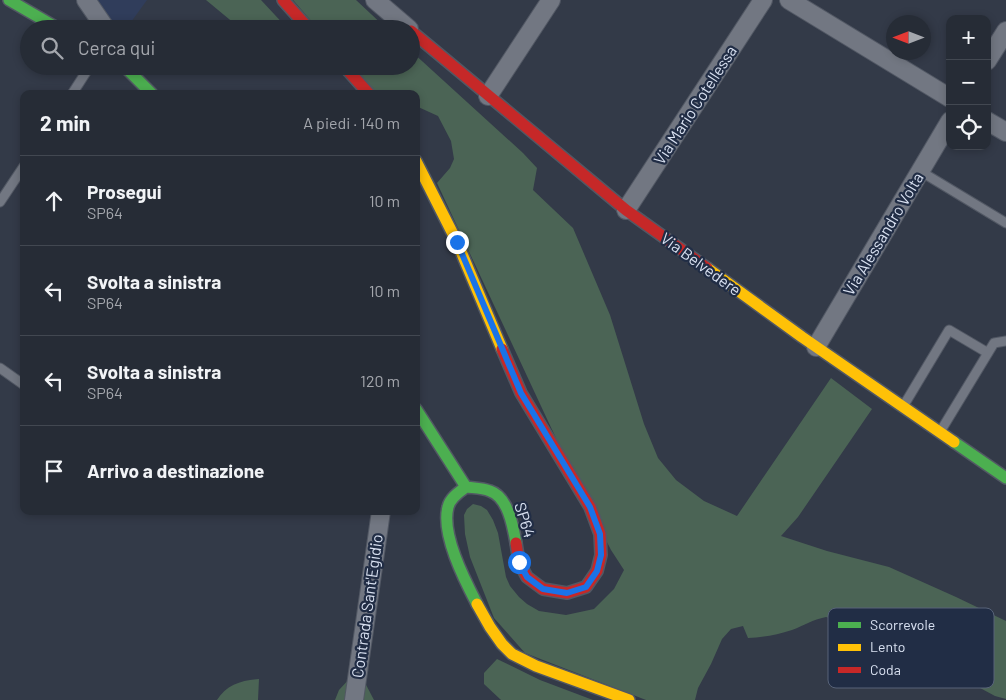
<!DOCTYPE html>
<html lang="it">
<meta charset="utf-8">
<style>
:root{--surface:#262c36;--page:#2e343e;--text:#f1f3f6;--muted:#a4a7ad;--line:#424851}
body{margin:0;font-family:Barlow,sans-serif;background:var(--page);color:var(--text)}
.controls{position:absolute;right:15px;top:15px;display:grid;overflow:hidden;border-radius:10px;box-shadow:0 2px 8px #0003}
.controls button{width:45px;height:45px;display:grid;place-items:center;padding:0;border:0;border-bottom:1px solid var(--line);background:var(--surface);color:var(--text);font:25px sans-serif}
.compass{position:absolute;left:886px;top:15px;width:45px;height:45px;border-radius:50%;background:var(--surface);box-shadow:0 2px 8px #0003;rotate:270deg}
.stop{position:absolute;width:15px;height:15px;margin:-11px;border:4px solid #1a73e8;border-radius:50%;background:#fff}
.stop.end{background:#1a73e8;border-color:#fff;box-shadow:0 1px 5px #0008}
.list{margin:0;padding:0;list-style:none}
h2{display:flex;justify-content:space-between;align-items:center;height:65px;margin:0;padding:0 20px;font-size:21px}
h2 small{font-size:16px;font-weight:400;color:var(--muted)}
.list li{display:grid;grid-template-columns:32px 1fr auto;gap:15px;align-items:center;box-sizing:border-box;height:90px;padding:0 20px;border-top:1px solid var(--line)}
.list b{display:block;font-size:19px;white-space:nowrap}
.list p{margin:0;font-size:16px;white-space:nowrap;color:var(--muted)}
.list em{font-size:16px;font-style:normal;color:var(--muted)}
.icon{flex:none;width:28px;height:28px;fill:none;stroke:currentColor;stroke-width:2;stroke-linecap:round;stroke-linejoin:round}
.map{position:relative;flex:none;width:1006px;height:700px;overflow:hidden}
.search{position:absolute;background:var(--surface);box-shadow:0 2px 8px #0003;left:20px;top:20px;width:400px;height:55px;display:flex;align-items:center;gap:12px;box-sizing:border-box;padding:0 18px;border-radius:28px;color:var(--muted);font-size:19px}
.panel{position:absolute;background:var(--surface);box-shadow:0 2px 8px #0003;left:20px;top:90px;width:400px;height:425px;border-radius:10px}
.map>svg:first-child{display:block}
.built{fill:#303d5b}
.green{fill:#4b6455}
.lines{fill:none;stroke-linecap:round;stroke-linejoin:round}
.lane-casing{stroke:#525864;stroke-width:11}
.street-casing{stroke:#525864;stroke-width:20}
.fast-casing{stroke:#525864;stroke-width:14}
.slow-casing{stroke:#525864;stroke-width:14}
.jam-casing{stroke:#525864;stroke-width:14}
.lane{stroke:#727782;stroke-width:9}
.street{stroke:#727782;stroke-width:18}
.fast{stroke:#4caf50;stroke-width:11}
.slow{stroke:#ffc107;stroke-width:11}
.jam{stroke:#c62828;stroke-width:11}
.route{stroke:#1a73e8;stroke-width:6}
.labels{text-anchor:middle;stroke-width:4.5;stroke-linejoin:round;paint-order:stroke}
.street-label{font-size:16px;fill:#d9e1f1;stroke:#212d45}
.key{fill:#212d45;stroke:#586379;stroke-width:1}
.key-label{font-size:14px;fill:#d9e1f1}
</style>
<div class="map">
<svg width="1006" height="700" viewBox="0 0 1006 700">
<rect width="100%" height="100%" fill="#333a48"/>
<path class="built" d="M 79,0 L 147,0 L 126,29 L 105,29 Z"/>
<path class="green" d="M 206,0 L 261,0 L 288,29 L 241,29 Z
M 293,0 L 356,0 L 387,29 L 318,29 Z
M 411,51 L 523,153 L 537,168 L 533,190 L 573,228 L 610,315 L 644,424 L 658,458 L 676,480 L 704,501 L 737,516 L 831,378 L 872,409 L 798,517 L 781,536 L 827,551 L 889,567 L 956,597 L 1006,621 L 1006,699 L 995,696 L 969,682 L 942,648 L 924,640 L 901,638 L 826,617 C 812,620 805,625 792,630 C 777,635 764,637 748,638 L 743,626 L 731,629 L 722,639 L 711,664 L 698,688 L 695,700 L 646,700 L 525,653 L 494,618 L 470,557 L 465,534 L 464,515 L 467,509 L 473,504 L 481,506 L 487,510 L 493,520 L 498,533 L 506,577 L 510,586 L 519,597 L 527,604 L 539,611 L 566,615 L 594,609 L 614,589 L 624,570 L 611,550 L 575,479 L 437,183 L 450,168 L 454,159 L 451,141 L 438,116 L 416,106 L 416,94 L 373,94 L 350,66 L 411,66 Z
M 497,659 L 540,680 L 593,700 L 501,700 L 484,684 L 484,673 Z
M 351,677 L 363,679 L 374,700 L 335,700 L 339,690 Z
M 259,679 L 258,700 L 217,700 C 226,685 242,680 259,679 Z"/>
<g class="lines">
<defs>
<path id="lane" d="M 72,94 L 90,66
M 920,171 L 1006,223
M 0,202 L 24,166
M 0,368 L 24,385
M 904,405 L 949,330 L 988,353
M 940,432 L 994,343 L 1006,341"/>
<path id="street" d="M 86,0 L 106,29
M 375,0 L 409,29
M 789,0 L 950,98
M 987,61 L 1006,31
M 488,96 L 551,0
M 987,121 L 1006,132
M 626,210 L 763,0
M 816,347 L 950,121
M 354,700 L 381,511"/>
<path id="fast" d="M 9,0 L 59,29
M 124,66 L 152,94
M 416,409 L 466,487
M 954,442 L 1006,478
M 477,604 C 464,579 441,534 448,507 C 450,498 459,492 466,487 C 474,488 483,488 490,491 C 508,497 513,526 516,543"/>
<path id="slow" d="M 416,161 L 457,242 L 502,349
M 707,268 L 802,337 L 954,442
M 477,604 L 490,627 L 502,644 L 512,654 L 536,666 L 629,700"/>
<path id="jam" d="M 283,0 L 309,29
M 411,31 L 626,210 L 707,268
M 344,66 L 369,94
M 502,349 L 521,393 L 590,507 L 600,534 L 601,555 L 597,571 L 586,587 L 567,593 L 543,589 L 527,577 L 519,562 L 516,543"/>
</defs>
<use href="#lane" class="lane-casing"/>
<use href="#street" class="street-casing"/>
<use href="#fast" class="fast-casing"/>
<use href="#slow" class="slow-casing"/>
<use href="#jam" class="jam-casing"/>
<use href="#lane" class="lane"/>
<use href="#street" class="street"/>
<use href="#fast" class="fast"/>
<use href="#slow" class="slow"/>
<use href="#jam" class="jam"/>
</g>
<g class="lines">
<path class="route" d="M 457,242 L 521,393 L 590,507 L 600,534 L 601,555 L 597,571 L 586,587 L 567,593 L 543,589 L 527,577 L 519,562"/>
</g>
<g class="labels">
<g class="street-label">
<text transform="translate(695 105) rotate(-57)" y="6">Via Mario Cotellessa</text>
<text transform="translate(883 234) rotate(-59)" y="6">Via Alessandro Volta</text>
<text transform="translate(701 264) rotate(36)" y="6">Via Belvedere</text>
<text transform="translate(525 520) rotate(73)" y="6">SP64</text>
<text transform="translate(367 606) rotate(-82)" y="6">Contrada Sant'Egidio</text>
</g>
</g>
<rect x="828" y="608" width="166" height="80" rx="8" class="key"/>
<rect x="838" y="622" width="23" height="6" fill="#4caf50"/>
<rect x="838" y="644" width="23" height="7" fill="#ffc107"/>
<rect x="838" y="667" width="23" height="6" fill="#c62828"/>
<g class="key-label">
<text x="870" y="630">Scorrevole</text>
<text x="870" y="652">Lento</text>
<text x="870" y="675">Coda</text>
</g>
</svg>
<div class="controls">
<button>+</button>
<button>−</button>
<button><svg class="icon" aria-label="locate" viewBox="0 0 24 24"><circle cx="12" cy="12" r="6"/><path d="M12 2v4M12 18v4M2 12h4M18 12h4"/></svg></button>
</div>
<svg class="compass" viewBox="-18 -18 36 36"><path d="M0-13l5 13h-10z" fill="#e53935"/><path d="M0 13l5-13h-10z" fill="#a4a7ad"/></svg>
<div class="stop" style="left:519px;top:562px"></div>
<div class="stop end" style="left:457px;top:242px"></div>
<div class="search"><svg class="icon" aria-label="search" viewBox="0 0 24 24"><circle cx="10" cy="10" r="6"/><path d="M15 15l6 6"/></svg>Cerca qui</div>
<section class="panel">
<h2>2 min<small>A piedi · 140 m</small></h2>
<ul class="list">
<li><svg class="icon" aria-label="ahead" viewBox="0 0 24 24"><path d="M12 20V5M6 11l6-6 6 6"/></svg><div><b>Prosegui</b><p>SP64</p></div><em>10 m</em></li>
<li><svg class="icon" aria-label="left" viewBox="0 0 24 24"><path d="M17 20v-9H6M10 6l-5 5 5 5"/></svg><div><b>Svolta a sinistra</b><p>SP64</p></div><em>10 m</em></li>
<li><svg class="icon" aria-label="left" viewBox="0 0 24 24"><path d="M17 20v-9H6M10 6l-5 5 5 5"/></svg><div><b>Svolta a sinistra</b><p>SP64</p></div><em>120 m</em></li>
<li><svg class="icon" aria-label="arrive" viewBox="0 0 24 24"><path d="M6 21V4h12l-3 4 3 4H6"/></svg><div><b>Arrivo a destinazione</b></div></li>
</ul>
</section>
</div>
